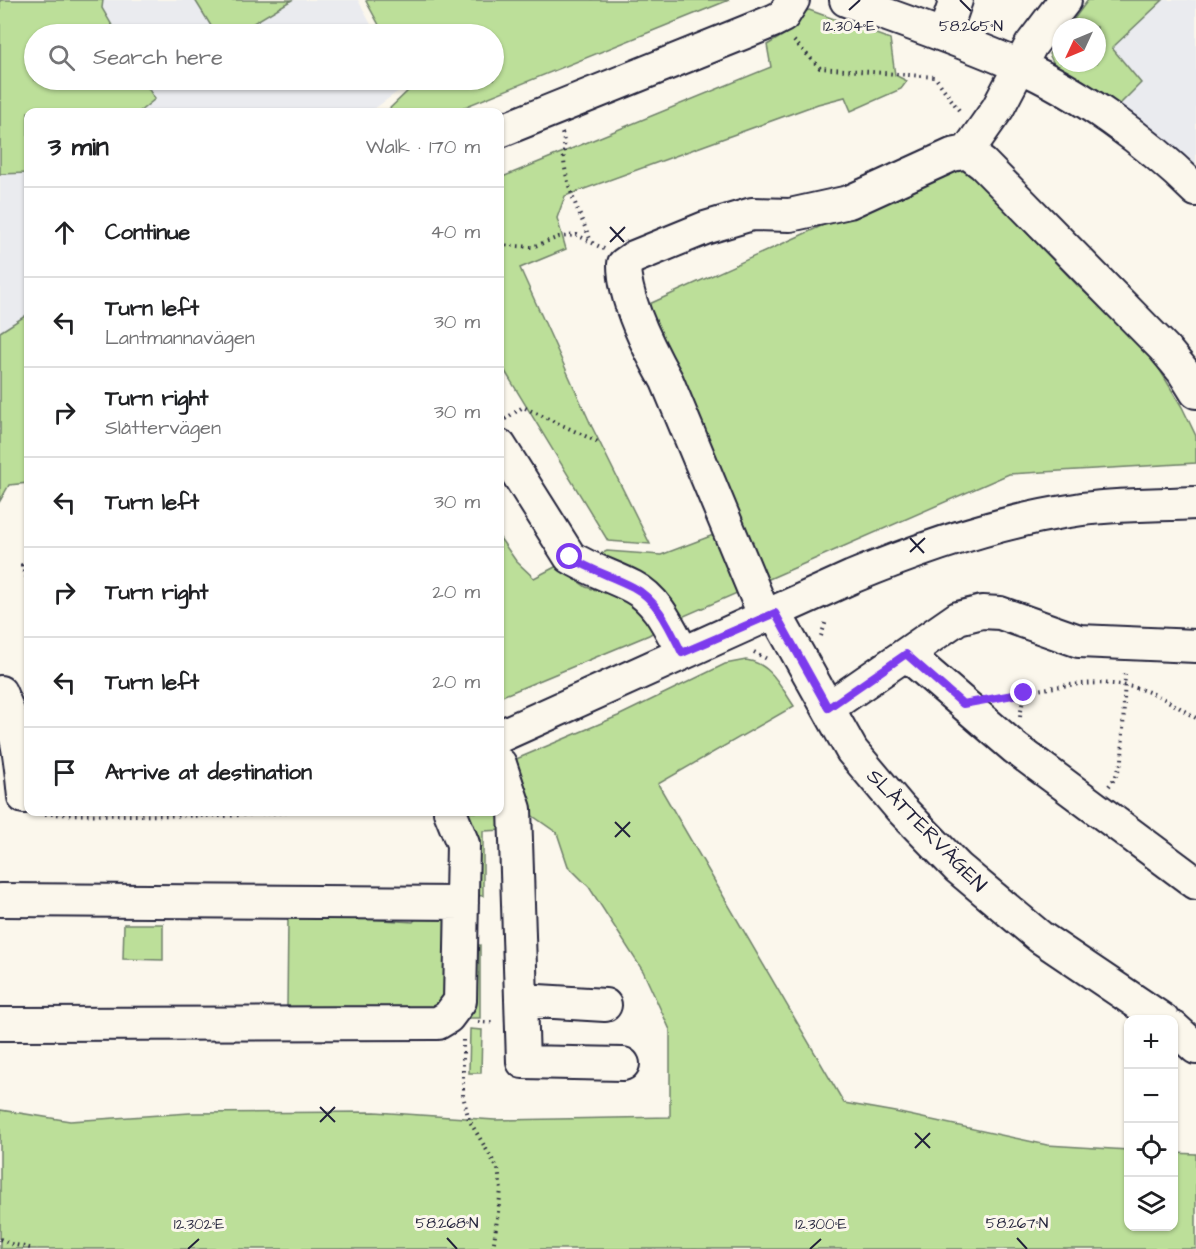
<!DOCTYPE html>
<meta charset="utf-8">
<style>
:root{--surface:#fff;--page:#f2f2f2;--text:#202124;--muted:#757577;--line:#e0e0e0}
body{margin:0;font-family:"Architects Daughter",sans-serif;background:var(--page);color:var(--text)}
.controls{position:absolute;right:18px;bottom:18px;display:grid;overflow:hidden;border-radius:12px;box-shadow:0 2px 4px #0004}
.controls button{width:54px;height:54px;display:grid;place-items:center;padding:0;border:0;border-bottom:2px solid var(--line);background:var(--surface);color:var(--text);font:30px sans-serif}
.compass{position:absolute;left:1052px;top:18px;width:54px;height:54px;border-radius:50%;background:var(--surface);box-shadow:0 2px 4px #0004;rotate:226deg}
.stop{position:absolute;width:18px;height:18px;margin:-14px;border:4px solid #7c3aed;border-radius:50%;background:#fff}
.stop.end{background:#7c3aed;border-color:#fff;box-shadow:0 2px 6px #0008}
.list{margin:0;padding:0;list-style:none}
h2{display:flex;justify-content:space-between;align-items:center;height:78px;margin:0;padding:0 24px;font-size:26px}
h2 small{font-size:20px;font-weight:400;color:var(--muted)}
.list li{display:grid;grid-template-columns:39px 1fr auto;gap:18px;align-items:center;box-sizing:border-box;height:90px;padding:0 24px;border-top:2px solid var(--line)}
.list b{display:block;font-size:22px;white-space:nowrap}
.list p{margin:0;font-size:20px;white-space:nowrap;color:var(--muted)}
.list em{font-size:20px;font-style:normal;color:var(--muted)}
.icon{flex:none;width:33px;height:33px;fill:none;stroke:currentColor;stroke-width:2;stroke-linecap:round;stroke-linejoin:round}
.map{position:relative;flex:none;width:1196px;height:1249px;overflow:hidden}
.search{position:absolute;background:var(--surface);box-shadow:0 2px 4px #0004;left:24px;top:24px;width:480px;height:66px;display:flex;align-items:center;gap:15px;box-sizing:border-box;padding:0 21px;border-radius:33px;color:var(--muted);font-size:22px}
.panel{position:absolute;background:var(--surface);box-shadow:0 2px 4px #0004;left:24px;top:108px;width:480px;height:708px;border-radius:12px}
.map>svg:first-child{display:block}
.built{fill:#eaebef}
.green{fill:#bcdf99;stroke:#6f806a;stroke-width:1.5}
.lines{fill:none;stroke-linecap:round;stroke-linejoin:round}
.minor-casing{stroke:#22223b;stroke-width:36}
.path{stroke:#22223b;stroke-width:4;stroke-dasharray:1.5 4.5;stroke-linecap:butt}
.minor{stroke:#fbf7ec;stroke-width:32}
.route{stroke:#7c3aed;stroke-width:8}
.ticks{fill:none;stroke:#22223b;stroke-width:2}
.labels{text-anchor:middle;stroke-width:6;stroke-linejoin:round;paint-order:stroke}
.street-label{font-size:21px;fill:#22223b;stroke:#fbf7ec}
.ticks-label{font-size:15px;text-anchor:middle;fill:#22223b;stroke:#fbf7ec;stroke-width:6;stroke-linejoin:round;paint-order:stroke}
</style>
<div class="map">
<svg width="1196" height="1249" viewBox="0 0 1196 1249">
<rect width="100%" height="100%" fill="#fbf7ec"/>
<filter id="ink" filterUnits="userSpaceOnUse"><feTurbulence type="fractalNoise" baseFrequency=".0167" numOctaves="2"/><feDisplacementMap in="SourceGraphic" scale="12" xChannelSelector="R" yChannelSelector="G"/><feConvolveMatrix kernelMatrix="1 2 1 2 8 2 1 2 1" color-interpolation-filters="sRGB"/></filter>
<g filter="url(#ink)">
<path class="built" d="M 103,0 L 358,0 L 376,34 L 117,34 L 102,8 Z
M 1163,0 L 1196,0 L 1196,173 L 1118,106 L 1112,48 Z
M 143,80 L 400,80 L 404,87 L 370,112 L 139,112 L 154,99 Z
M 28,173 L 28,314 L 0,332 L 0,174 Z"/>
<path class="green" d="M 0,0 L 103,0 L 102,8 L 117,34 L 34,34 L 34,80 L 143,80 L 155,99 L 139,112 L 28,112 L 28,173 L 0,174 Z
M 195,0 L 292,0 L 235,34 L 216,34 Z
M 368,0 L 729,0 L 452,112 L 386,112 L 412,87 L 408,80 L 494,80 L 494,34 L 384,34 L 366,1 Z
M 1088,0 L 1163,0 L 1112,48 L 1141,83 L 1118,106 L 1057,70 L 1049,54 L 1061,37 L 1061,63 L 1097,63 L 1097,27 L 1068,27 Z
M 809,10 L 890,39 L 895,75 L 907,81 L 901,89 L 851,111 L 845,97 L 818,104 L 565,196 L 557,218 L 566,249 L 520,268 L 592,427 L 650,544 L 608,541 L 500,363 L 500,178 L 771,67 L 767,45 L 792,30 L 799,13 Z
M 960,163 L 1078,286 L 1151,355 L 1182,407 L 1196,436 L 1196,463 L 1009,474 L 682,617 L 596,556 L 607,551 L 661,555 L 737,526 L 645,306 Z
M 28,314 L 28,483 L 9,485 L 0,501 L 0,332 Z
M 500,538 L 516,561 L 534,578 L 557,566 L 586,587 L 637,602 L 660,628 L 649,635 L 500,697 Z
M 746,660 C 772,664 780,686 794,706 L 658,784 L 844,1103 L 895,1112 L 1047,1145 L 1128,1150 L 1128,1226 L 1174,1226 L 1174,1153 L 1196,1154 L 1196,1249 L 0,1249 L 0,1110 L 70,1121 L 190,1113 L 375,1112 L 495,1120 L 670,1117 L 670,1030 L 643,971 L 589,887 L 568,866 L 557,833 L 530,814 L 514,760 L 618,716 L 725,664 Z
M 464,812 L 500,812 L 505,830 L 483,831 L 483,896 L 474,895 Z
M 442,915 L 447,923 L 448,991 L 436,1010 L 287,1008 L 288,919 L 334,917 L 413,922 L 418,916 Z
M 124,924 L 163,924 L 163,960 L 123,959 Z
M 470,945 L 480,945 L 480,1018 L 470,1018 Z
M 470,1029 L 482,1030 L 481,1073 L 469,1073 Z"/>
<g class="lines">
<defs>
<path id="minor" d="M 846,0 C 903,21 961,40 1017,65 C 1079,92 1148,142 1196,190
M 944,35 L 956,0
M 500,131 L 773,21 L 783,16 L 793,0
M 967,152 L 998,108 L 1031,45 L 1065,0
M 500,446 L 570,557 C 590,570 612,576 633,587 C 658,600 670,629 683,653
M 775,613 L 852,751 L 900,808 L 958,868 L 1040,937 L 1163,1020
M 765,617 L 667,381 C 649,349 624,301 624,264 L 634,257 L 705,228 L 752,214 L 790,215 L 849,202 L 952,155 L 967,152 L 983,164 L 1164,348 L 1183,371 L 1196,392
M 906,654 L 1015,748 L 1196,883
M 0,692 C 18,731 20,756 24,797
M 828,708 L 958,618 L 982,612 L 1000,613 L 1079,641 L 1196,646
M 500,736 L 852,577 C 924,547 999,521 1076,510 C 1113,504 1158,505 1196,503
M 500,764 L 515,809 L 523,1062 L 623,1064
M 0,900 L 462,903
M 521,1000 L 605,1005
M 0,1024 L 438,1023 L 448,1017 L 460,1001 L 463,844 L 450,812
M 1174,1028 L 1196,1048"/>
</defs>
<use href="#minor" class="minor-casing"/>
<path class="path" d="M 794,41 L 820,68 L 935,77 L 961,113
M 562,133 C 566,145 563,150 564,161 C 567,189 580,215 591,241
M 500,245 L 532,247 L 559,237 L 577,235 L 604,249
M 505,419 L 523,407 L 598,442
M 28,563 L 22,565 L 28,581
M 821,636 L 826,621
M 754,652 L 769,660
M 999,697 C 1047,689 1103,673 1151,693 C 1167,699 1181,709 1196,718
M 1020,717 L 1024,693
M 1109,786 L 1115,778 L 1122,761 L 1125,671
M 45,814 L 224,816 L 290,812
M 478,1022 L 494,1023
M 463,1040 L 463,1096 L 469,1120 L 498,1169 L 501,1190 L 493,1249
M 0,1239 L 11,1244 L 34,1249"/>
<use href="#minor" class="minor"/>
</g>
</g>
<g class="lines" filter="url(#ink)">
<path class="route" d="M 570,557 C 590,570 612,576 633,587 C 658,600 670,629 682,653 L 775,613 L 828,708 L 906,654 L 963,704 L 1024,693"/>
</g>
<path class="ticks" d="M 960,0 L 971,11M 849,10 L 860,0M 610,227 L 624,242M 610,242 L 625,227M 910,538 L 924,553M 910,552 L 925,538M 615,822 L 630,837M 615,837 L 630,822M 320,1107 L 335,1122M 320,1122 L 335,1107M 915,1133 L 930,1148M 915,1148 L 930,1133M 447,1238 L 457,1249M 1017,1238 L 1027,1249M 188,1249 L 199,1239M 810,1249 L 821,1239"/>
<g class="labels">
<g class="street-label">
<text transform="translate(927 830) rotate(46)" y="7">SLÅTTERVÄGEN</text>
</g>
</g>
<g class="ticks-label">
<text x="849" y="31">12.304°E</text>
<text x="971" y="31">58.265°N</text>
<text x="447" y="1228">58.268°N</text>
<text x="1017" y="1228">58.267°N</text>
<text x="199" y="1229">12.302°E</text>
<text x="821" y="1229">12.300°E</text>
</g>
</svg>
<div class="controls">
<button>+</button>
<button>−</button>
<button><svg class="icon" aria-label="locate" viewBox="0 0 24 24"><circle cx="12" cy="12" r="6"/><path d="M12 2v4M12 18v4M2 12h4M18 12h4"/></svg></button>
<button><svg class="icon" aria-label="layers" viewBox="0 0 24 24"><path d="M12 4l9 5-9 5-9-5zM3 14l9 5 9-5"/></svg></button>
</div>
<svg class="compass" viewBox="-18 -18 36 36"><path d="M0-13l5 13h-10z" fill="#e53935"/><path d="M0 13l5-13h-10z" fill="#757577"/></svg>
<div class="stop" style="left:570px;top:557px"></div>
<div class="stop end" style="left:1024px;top:693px"></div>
<div class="search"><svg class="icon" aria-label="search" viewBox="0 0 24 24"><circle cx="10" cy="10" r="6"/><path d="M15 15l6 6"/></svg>Search here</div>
<section class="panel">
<h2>3 min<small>Walk · 170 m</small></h2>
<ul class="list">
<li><svg class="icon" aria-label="ahead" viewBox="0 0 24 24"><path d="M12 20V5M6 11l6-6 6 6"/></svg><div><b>Continue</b></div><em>40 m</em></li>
<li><svg class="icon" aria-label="left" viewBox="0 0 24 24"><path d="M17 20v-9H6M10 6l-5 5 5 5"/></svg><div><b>Turn left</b><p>Lantmannavägen</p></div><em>30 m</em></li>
<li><svg class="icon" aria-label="right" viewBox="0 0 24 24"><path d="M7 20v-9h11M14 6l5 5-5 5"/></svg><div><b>Turn right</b><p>Slåttervägen</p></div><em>30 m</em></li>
<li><svg class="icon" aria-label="left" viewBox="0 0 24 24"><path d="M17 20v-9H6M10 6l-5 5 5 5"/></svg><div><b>Turn left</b></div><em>30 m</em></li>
<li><svg class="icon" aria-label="right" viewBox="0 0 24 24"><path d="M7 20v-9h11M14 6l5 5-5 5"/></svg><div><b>Turn right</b></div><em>20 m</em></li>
<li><svg class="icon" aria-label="left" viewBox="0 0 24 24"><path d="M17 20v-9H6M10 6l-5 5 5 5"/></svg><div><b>Turn left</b></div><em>20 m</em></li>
<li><svg class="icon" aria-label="arrive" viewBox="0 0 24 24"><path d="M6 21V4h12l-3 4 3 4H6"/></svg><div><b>Arrive at destination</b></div></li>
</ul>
</section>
</div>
